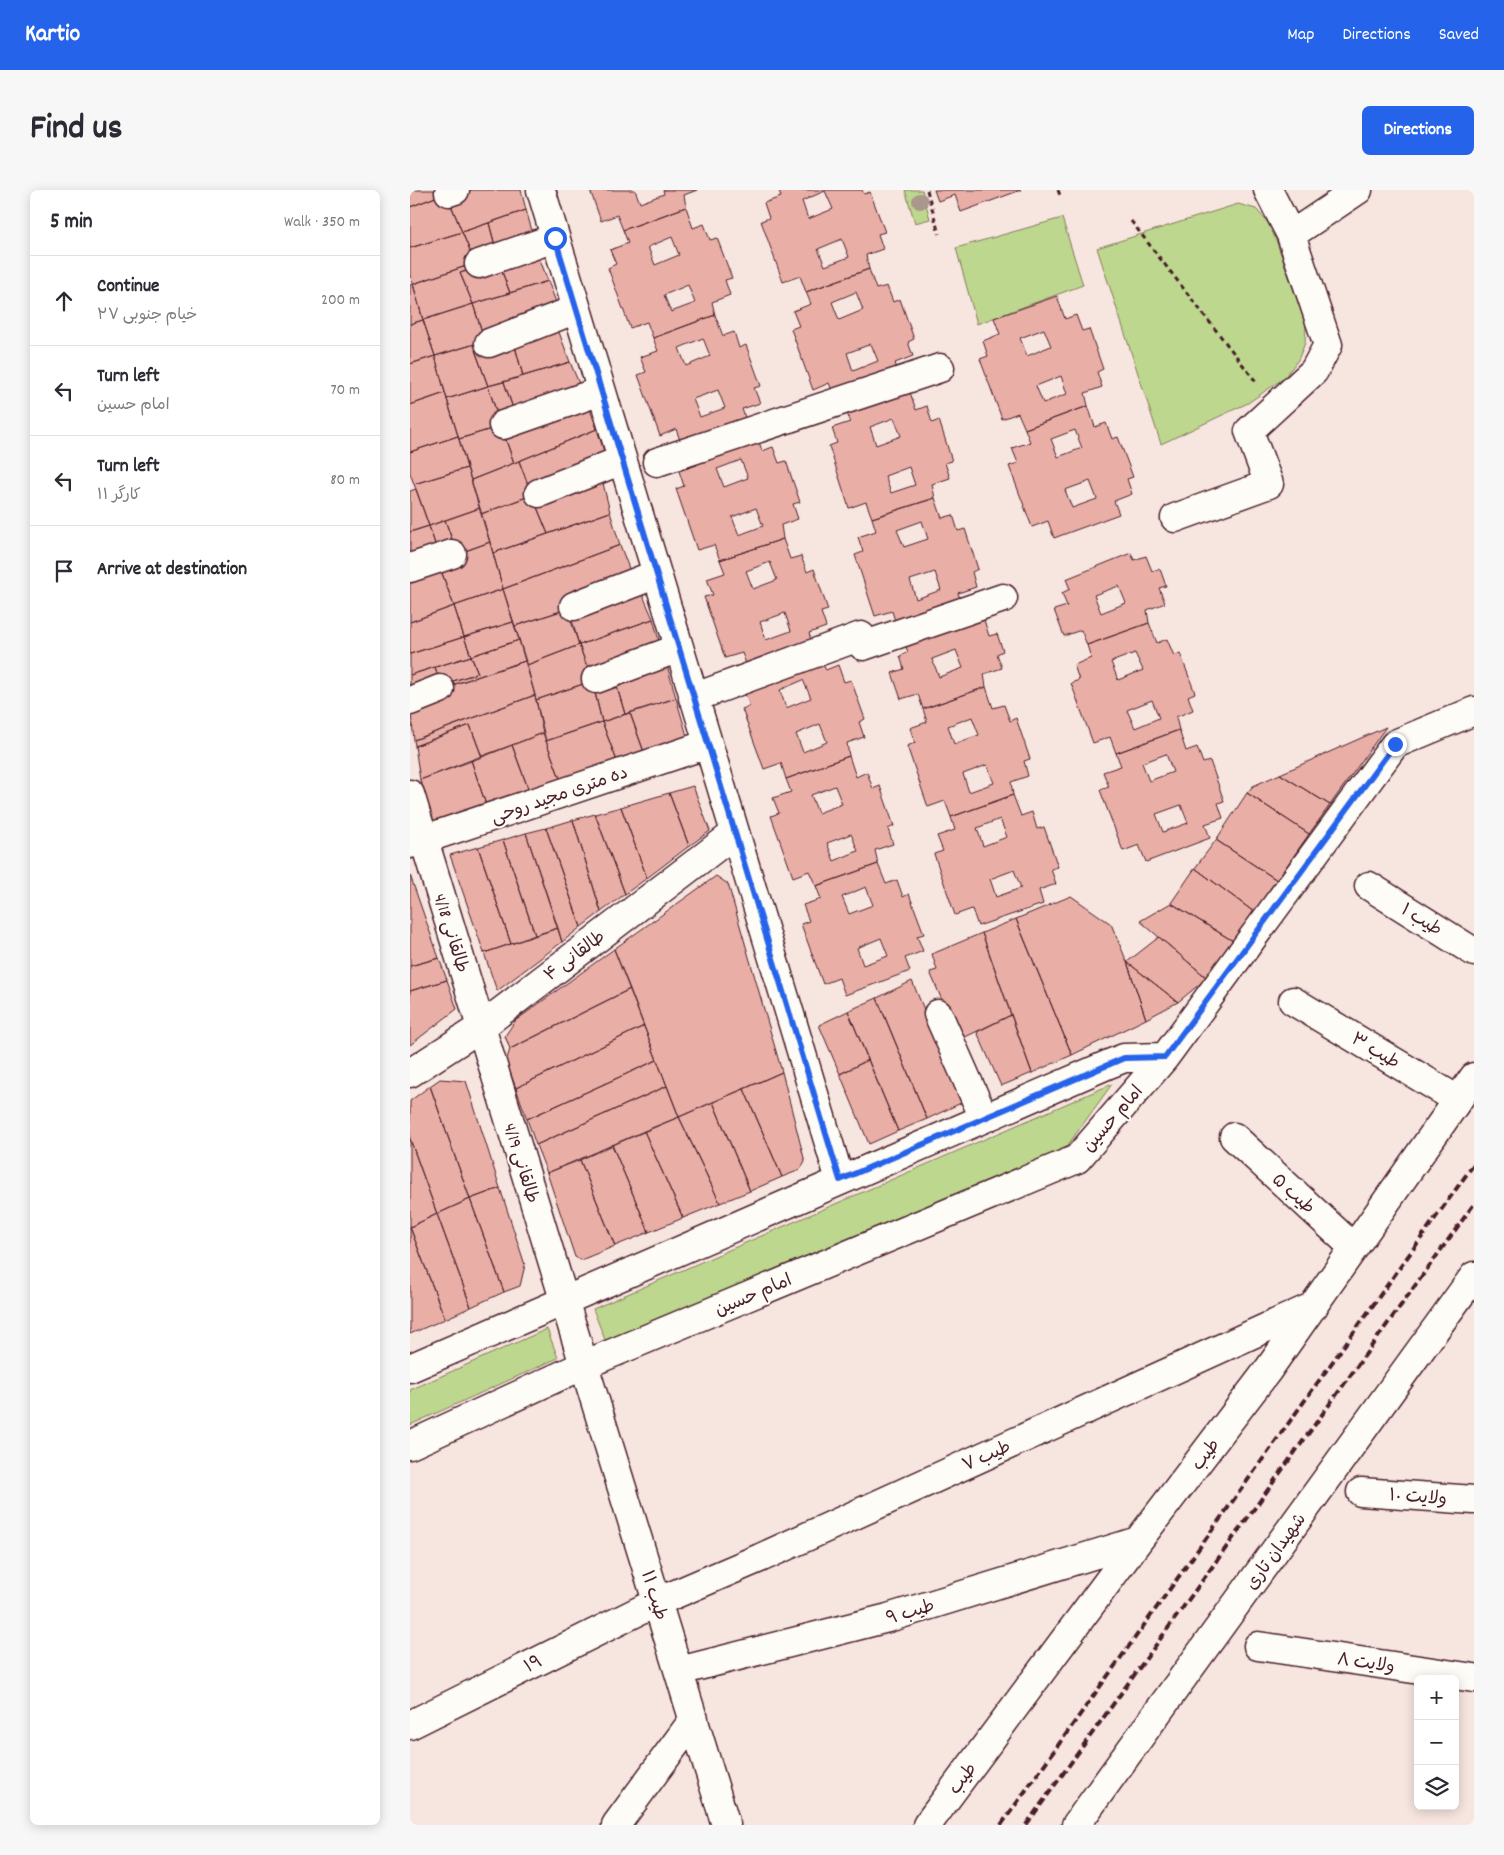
<!DOCTYPE html>
<meta charset="utf-8">
<style>
:root{--surface:#fff;--page:#f7f7f7;--text:#2b2b33;--muted:#7c7c81;--line:#e1e1e2;--accent:#2563eb}
body{margin:0;font-family:Dekko,"Playpen Sans Arabic",sans-serif;background:var(--page);color:var(--text)}
.controls{position:absolute;right:15px;bottom:15px;display:grid;overflow:hidden;border-radius:8px;box-shadow:0 2px 12px #0003}
.controls button{width:45px;height:45px;display:grid;place-items:center;padding:0;border:0;border-bottom:1px solid var(--line);background:var(--surface);color:var(--text);font:25px sans-serif}
.stop{position:absolute;width:15px;height:15px;margin:-11px;border:4px solid #2563eb;border-radius:50%;background:#fff}
.stop.end{background:#2563eb;border-color:#fff;box-shadow:0 1px 5px #0008}
.list{margin:0;padding:0;list-style:none}
h2{display:flex;justify-content:space-between;align-items:center;height:65px;margin:0;padding:0 20px;font-size:21px}
h2 small{font-size:16px;font-weight:400;color:var(--muted)}
.list li{display:grid;grid-template-columns:32px 1fr auto;gap:15px;align-items:center;box-sizing:border-box;height:90px;padding:0 20px;border-top:1px solid var(--line)}
.list b{display:block;font-size:19px;white-space:nowrap}
.list p{margin:0;font-size:16px;white-space:nowrap;color:var(--muted)}
.list em{font-size:16px;font-style:normal;color:var(--muted)}
.icon{flex:none;width:28px;height:28px;fill:none;stroke:currentColor;stroke-width:2;stroke-linecap:round;stroke-linejoin:round}
.map{position:relative;flex:none;width:1064px;height:1635px;overflow:hidden;border-radius:8px}
header{display:flex;align-items:center;gap:30px;box-sizing:border-box;height:70px;padding:0 25px;background:var(--accent);color:#fff}
header strong{font-size:24px}
nav{display:flex;gap:28px;margin-inline-start:auto;font-size:18px}
.intro{display:flex;align-items:center;justify-content:space-between;box-sizing:border-box;height:120px;padding:0 30px}
h1{margin:0;font-size:35px}
.button{padding:12px 22px;border-radius:8px;background:var(--accent);color:#fff;font-size:18px;font-weight:700}
main{display:flex;gap:30px;padding:0 30px}
aside{flex:1;background:var(--surface);border-radius:8px;box-shadow:0 2px 12px #0003}
.map>svg:first-child{display:block}
.green{fill:#bdd78e;stroke:#847b5c}
.building{fill:#e9afa6;stroke:#4a1f2b;fill-rule:evenodd}
.lines{fill:none;stroke-linecap:round;stroke-linejoin:round}
.minor-casing{stroke:#4a1f2b;stroke-width:31}
.path{stroke:#4a1f2b;stroke-width:3;stroke-dasharray:5 4;stroke-linecap:butt}
.minor{stroke:#fdfcf7;stroke-width:28}
.rail{stroke:#4a1f2b;stroke-width:4;stroke-dasharray:8 4;stroke-linecap:butt}
.tree{fill:#ab968c}
.route{stroke:#2563eb;stroke-width:6}
.labels{text-anchor:middle;stroke-width:4;stroke-linejoin:round;paint-order:stroke}
.street-label{font-size:18px;fill:#4a1f2b;stroke:#fdfcf7}
</style>
<header>
<strong>Kartio</strong>
<nav><a>Map</a><a>Directions</a><a>Saved</a></nav>
</header>
<div class="intro"><h1>Find us</h1><a class="button">Directions</a></div>
<main>
<aside>
<h2>5 min<small>Walk · 350 m</small></h2>
<ul class="list">
<li><svg class="icon" aria-label="ahead" viewBox="0 0 24 24"><path d="M12 20V5M6 11l6-6 6 6"/></svg><div><b>Continue</b><p>خیام جنوبی ۲۷</p></div><em>200 m</em></li>
<li><svg class="icon" aria-label="left" viewBox="0 0 24 24"><path d="M17 20v-9H6M10 6l-5 5 5 5"/></svg><div><b>Turn left</b><p>امام حسین</p></div><em>70 m</em></li>
<li><svg class="icon" aria-label="left" viewBox="0 0 24 24"><path d="M17 20v-9H6M10 6l-5 5 5 5"/></svg><div><b>Turn left</b><p>کارگر ۱۱</p></div><em>80 m</em></li>
<li><svg class="icon" aria-label="arrive" viewBox="0 0 24 24"><path d="M6 21V4h12l-3 4 3 4H6"/></svg><div><b>Arrive at destination</b></div></li>
</ul>
</aside>
<div class="map">
<svg width="1064" height="1635" viewBox="0 0 1064 1635">
<rect width="100%" height="100%" fill="#f7e5df"/>
<filter id="ink" filterUnits="userSpaceOnUse"><feTurbulence type="fractalNoise" baseFrequency=".02" numOctaves="2"/><feDisplacementMap in="SourceGraphic" scale="10" xChannelSelector="R" yChannelSelector="G"/><feConvolveMatrix kernelMatrix="1 2 1 2 8 2 1 2 1" color-interpolation-filters="sRGB"/></filter>
<g filter="url(#ink)">
<path class="green" d="M 495,0 L 512,0 L 520,29 L 505,33 Z
M 828,14 L 846,19 L 861,36 L 896,135 L 895,153 L 888,170 L 874,188 L 838,213 L 751,254 L 687,58 Z
M 652,28 L 673,95 L 567,134 L 546,58 Z
M 702,894 L 655,959 L 197,1155 L 183,1119 Z
M 137,1139 L 148,1168 L 0,1235 L 0,1200 Z"/>
<path class="building" d="M 0,0 L 35,0 L 36,3 L 0,17 Z
M 55,0 L 111,0 L 116,20 L 52,42 L 38,7 Z
M 180,0 L 225,0 L 230,13 L 254,4 L 253,0 L 287,0 L 274,5 L 276,17 L 213,40 L 207,25 L 191,31 Z
M 369,0 L 452,0 L 454,4 L 460,2 L 475,42 L 468,44 L 473,59 L 456,65 L 459,79 L 396,102 L 390,86 L 373,92 L 351,31 L 359,28 L 354,13 L 371,7 ZM 415,1 L 423,19 L 398,29 L 392,11 ZM 432,49 L 439,67 L 415,76 L 408,59 Z
M 524,0 L 611,0 L 551,22 L 545,5 L 528,11 Z
M 36,3 L 52,42 L 0,58 L 0,17 Z
M 276,17 L 283,38 L 294,34 L 300,50 L 307,48 L 322,88 L 315,90 L 320,105 L 302,112 L 305,125 L 243,148 L 237,132 L 220,138 L 198,78 L 206,74 L 200,60 L 218,53 L 213,40 ZM 262,47 L 269,65 L 245,75 L 238,57 ZM 278,95 L 285,113 L 261,122 L 254,105 Z
M 116,20 L 125,51 L 87,63 L 79,33 Z
M 79,33 L 87,63 L 64,71 L 52,42 Z
M 52,42 L 65,73 L 3,94 L 0,85 L 0,58 Z
M 126,59 L 138,91 L 100,103 L 88,71 Z
M 88,71 L 100,103 L 63,114 L 50,83 Z
M 65,73 L 67,78 L 50,83 L 63,114 L 13,130 L 3,94 Z
M 459,79 L 466,99 L 477,96 L 483,112 L 490,109 L 504,149 L 498,152 L 503,166 L 485,173 L 490,187 L 426,210 L 419,193 L 403,200 L 381,139 L 389,136 L 383,121 L 401,114 L 396,102 ZM 446,102 L 453,120 L 429,130 L 422,112 ZM 461,154 L 468,171 L 443,181 L 437,163 Z
M 138,91 L 150,123 L 74,148 L 63,114 Z
M 3,94 L 13,130 L 0,134 L 0,95 Z
M 647,106 L 655,129 L 666,125 L 672,141 L 679,139 L 693,179 L 687,182 L 692,197 L 675,203 L 678,216 L 615,239 L 608,223 L 592,229 L 570,169 L 578,166 L 573,151 L 590,144 L 584,128 ZM 634,139 L 641,156 L 617,166 L 610,148 ZM 651,186 L 657,204 L 633,213 L 626,196 Z
M 63,114 L 75,151 L 25,166 L 13,130 Z
M 305,125 L 313,146 L 324,142 L 329,158 L 336,155 L 351,196 L 344,198 L 350,213 L 332,219 L 337,233 L 272,256 L 266,239 L 250,246 L 228,185 L 236,182 L 230,167 L 248,161 L 243,148 ZM 293,148 L 300,166 L 276,176 L 269,158 ZM 308,200 L 315,218 L 290,227 L 283,209 Z
M 13,130 L 25,166 L 0,174 L 0,134 Z
M 146,134 L 160,172 L 113,186 L 103,149 Z
M 103,149 L 113,186 L 78,196 L 65,160 L 77,155 Z
M 75,151 L 77,155 L 65,160 L 78,196 L 37,209 L 25,166 Z
M 25,166 L 35,203 L 0,215 L 0,174 Z
M 160,172 L 173,203 L 106,227 L 94,192 Z
M 94,192 L 106,227 L 90,233 L 78,196 Z
M 78,196 L 91,236 L 49,249 L 37,209 Z
M 499,199 L 506,220 L 517,216 L 522,233 L 529,230 L 542,271 L 535,273 L 540,288 L 522,294 L 525,308 L 462,328 L 456,312 L 439,318 L 419,256 L 427,253 L 422,238 L 440,232 L 436,219 ZM 484,228 L 491,246 L 466,255 L 460,237 ZM 499,277 L 505,295 L 481,303 L 475,286 Z
M 35,203 L 48,246 L 0,262 L 0,215 Z
M 177,211 L 187,239 L 104,273 L 92,239 Z
M 678,216 L 685,237 L 696,233 L 702,249 L 708,247 L 723,287 L 717,289 L 722,304 L 704,311 L 709,324 L 644,348 L 638,331 L 622,337 L 599,276 L 608,273 L 602,258 L 620,252 L 615,239 ZM 665,240 L 672,258 L 648,267 L 641,249 ZM 680,291 L 687,309 L 662,318 L 655,300 Z
M 91,236 L 104,273 L 61,290 L 49,249 Z
M 187,239 L 197,271 L 120,300 L 109,271 Z
M 347,245 L 352,261 L 363,257 L 369,273 L 376,271 L 390,312 L 383,314 L 388,329 L 371,335 L 373,349 L 310,370 L 304,355 L 287,360 L 266,299 L 274,296 L 269,281 L 287,275 L 284,266 ZM 331,270 L 338,288 L 314,297 L 307,279 ZM 346,318 L 353,336 L 329,345 L 322,327 Z
M 48,246 L 57,278 L 4,294 L 0,283 L 0,262 Z
M 109,271 L 122,305 L 71,324 L 61,290 Z
M 57,278 L 70,318 L 19,336 L 4,294 Z
M 191,285 L 200,322 L 138,344 L 124,310 Z
M 6,299 L 19,336 L 0,342 L 0,301 Z
M 122,305 L 138,344 L 83,363 L 71,324 Z
M 525,308 L 532,328 L 543,325 L 548,341 L 555,339 L 568,379 L 562,382 L 566,397 L 548,403 L 553,416 L 487,438 L 482,421 L 465,426 L 445,365 L 453,362 L 448,347 L 466,341 L 462,328 ZM 512,331 L 518,349 L 494,357 L 487,340 ZM 525,382 L 531,400 L 506,409 L 500,390 Z
M 70,318 L 80,352 L 47,364 L 35,330 Z
M 200,322 L 210,355 L 93,399 L 83,363 Z
M 35,330 L 45,357 L 28,363 L 19,336 Z
M 19,336 L 28,363 L 0,374 L 0,342 Z
M 373,349 L 380,369 L 391,366 L 397,382 L 404,379 L 418,420 L 411,422 L 416,437 L 399,443 L 403,457 L 338,479 L 332,463 L 315,468 L 294,407 L 303,405 L 297,389 L 315,383 L 310,370 ZM 360,372 L 367,390 L 343,399 L 336,381 ZM 375,423 L 381,441 L 356,450 L 350,432 Z
M 80,352 L 93,399 L 44,416 L 29,375 L 47,364 Z
M 210,355 L 223,389 L 157,419 L 105,436 L 93,399 Z
M 721,363 L 724,370 L 736,366 L 742,381 L 750,379 L 756,396 L 749,398 L 755,413 L 737,420 L 739,433 L 677,455 L 671,440 L 654,446 L 644,420 L 657,416 L 652,403 L 660,399 L 656,389 ZM 709,396 L 716,413 L 691,423 L 684,405 Z
M 29,375 L 44,416 L 0,432 L 0,383 Z
M 229,396 L 243,429 L 169,455 L 160,423 Z
M 93,399 L 103,432 L 54,447 L 44,416 Z
M 44,416 L 54,447 L 0,464 L 0,432 Z
M 157,419 L 169,455 L 117,475 L 105,436 Z
M 559,428 L 563,434 L 574,430 L 579,446 L 587,444 L 593,461 L 587,464 L 592,478 L 574,484 L 576,497 L 513,519 L 508,504 L 491,509 L 482,483 L 494,479 L 490,466 L 498,462 L 494,452 ZM 546,460 L 553,478 L 529,487 L 522,469 Z
M 243,429 L 252,461 L 181,487 L 169,455 Z
M 103,432 L 109,450 L 61,466 L 54,447 Z
M 739,433 L 747,453 L 757,449 L 764,466 L 770,463 L 785,503 L 778,506 L 783,520 L 766,527 L 769,540 L 706,563 L 700,547 L 683,553 L 661,493 L 669,490 L 664,475 L 681,468 L 677,455 ZM 725,463 L 733,480 L 708,490 L 701,472 ZM 742,510 L 749,528 L 725,538 L 717,520 Z
M 54,447 L 61,466 L 0,485 L 0,464 Z
M 109,450 L 115,471 L 33,498 L 31,495 L 68,483 L 61,466 Z
M 169,455 L 182,491 L 126,510 L 117,475 Z
M 61,466 L 68,483 L 31,495 L 25,477 Z
M 255,468 L 266,508 L 215,524 L 204,487 Z
M 410,470 L 416,480 L 428,475 L 434,492 L 441,490 L 455,529 L 449,532 L 454,547 L 437,553 L 439,566 L 376,589 L 371,573 L 354,579 L 332,519 L 340,516 L 335,504 ZM 393,490 L 401,508 L 376,518 L 370,500 ZM 410,534 L 417,552 L 393,562 L 386,544 Z
M 115,471 L 125,505 L 4,550 L 0,515 L 33,498 Z
M 25,477 L 31,495 L 0,506 L 0,485 Z
M 204,487 L 215,524 L 192,532 L 183,494 Z
M 182,491 L 192,532 L 136,551 L 126,510 Z
M 576,497 L 583,518 L 594,515 L 600,531 L 606,528 L 620,569 L 614,571 L 618,586 L 601,592 L 603,605 L 541,627 L 535,611 L 518,617 L 497,556 L 505,553 L 500,538 L 517,532 L 513,519 ZM 562,527 L 569,545 L 544,554 L 538,536 ZM 577,575 L 584,593 L 559,602 L 553,584 Z
M 125,505 L 133,543 L 72,567 L 60,535 L 5,556 L 4,550 Z
M 266,508 L 277,546 L 234,562 L 220,523 Z
M 220,523 L 234,562 L 207,571 L 192,532 Z
M 192,532 L 207,571 L 151,591 L 136,551 Z
M 60,535 L 72,567 L 10,590 L 5,556 Z
M 976,537 L 920,615 L 870,584 Z
M 769,540 L 776,561 L 787,557 L 793,573 L 800,571 L 814,611 L 808,613 L 813,628 L 795,634 L 800,648 L 736,672 L 729,655 L 713,661 L 690,600 L 699,597 L 693,582 L 711,576 L 706,563 ZM 756,564 L 763,582 L 739,591 L 732,573 ZM 771,615 L 778,633 L 753,642 L 746,624 Z
M 133,543 L 151,591 L 119,601 L 102,555 Z
M 102,555 L 119,601 L 76,615 L 61,570 Z
M 439,566 L 446,587 L 457,582 L 463,599 L 470,596 L 484,636 L 478,639 L 483,654 L 465,660 L 468,674 L 406,696 L 399,681 L 383,687 L 361,626 L 369,623 L 363,608 L 381,602 L 376,589 ZM 425,596 L 432,614 L 408,623 L 401,605 ZM 441,644 L 448,661 L 424,671 L 417,653 Z
M 61,570 L 76,615 L 23,632 L 10,590 Z
M 870,584 L 920,615 L 899,644 L 837,603 L 843,596 Z
M 283,596 L 300,641 L 279,656 L 259,603 Z
M 259,603 L 279,656 L 237,688 L 211,617 Z
M 837,603 L 899,644 L 867,690 L 806,650 Z
M 603,605 L 611,626 L 622,622 L 627,639 L 634,637 L 648,677 L 641,679 L 646,694 L 629,700 L 633,714 L 568,736 L 562,719 L 545,725 L 524,664 L 533,661 L 527,646 L 545,640 L 541,627 ZM 590,629 L 597,647 L 573,656 L 567,638 ZM 604,680 L 611,698 L 586,707 L 580,689 Z
M 211,617 L 237,688 L 215,704 L 185,624 Z
M 185,624 L 215,704 L 191,722 L 163,630 Z
M 163,630 L 191,722 L 171,737 L 136,638 Z
M 136,638 L 171,737 L 152,752 L 116,643 Z
M 116,643 L 148,738 L 125,745 L 93,650 Z
M 93,650 L 125,745 L 101,754 L 68,657 Z
M 806,650 L 867,690 L 844,722 L 785,678 Z
M 68,657 L 101,754 L 74,763 L 40,665 Z
M 468,674 L 476,694 L 487,690 L 493,707 L 499,704 L 514,744 L 507,746 L 513,761 L 495,768 L 500,781 L 435,805 L 429,788 L 413,794 L 391,734 L 399,731 L 393,715 L 411,709 L 406,696 ZM 456,697 L 463,715 L 439,724 L 432,707 ZM 471,748 L 478,766 L 453,775 L 447,758 Z
M 785,678 L 844,722 L 823,751 L 761,713 Z
M 0,685 L 29,768 L 0,776 Z
M 306,686 L 318,694 L 372,882 L 269,927 L 204,759 Z
M 661,706 L 701,734 L 717,772 L 736,829 L 662,865 L 606,729 Z
M 761,713 L 823,751 L 797,788 L 730,731 Z
M 606,729 L 662,865 L 622,883 L 572,743 Z
M 148,738 L 152,752 L 87,801 L 74,763 Z
M 572,743 L 601,825 L 549,850 L 520,782 L 527,780 L 522,764 Z
M 749,747 L 797,788 L 768,812 L 717,772 Z
M 204,759 L 220,799 L 100,859 L 95,846 L 105,831 Z
M 29,768 L 37,790 L 0,801 L 0,776 Z
M 717,772 L 768,812 L 736,829 Z
M 37,790 L 47,819 L 0,855 L 0,801 Z
M 502,791 L 553,912 L 517,929 L 467,808 Z
M 220,799 L 234,836 L 106,898 L 96,872 L 100,859 Z
M 467,808 L 517,929 L 488,941 L 438,821 Z
M 438,821 L 458,870 L 430,884 L 409,835 Z
M 601,825 L 622,883 L 591,896 L 567,842 Z
M 234,836 L 247,870 L 117,929 L 106,898 Z
M 247,870 L 257,896 L 126,955 L 117,929 Z
M 458,870 L 488,941 L 459,954 L 430,884 Z
M 372,882 L 395,972 L 390,980 L 372,987 L 334,899 Z
M 30,889 L 56,891 L 90,998 L 60,1009 L 20,896 Z
M 20,896 L 60,1009 L 27,1024 L 0,949 L 0,911 Z
M 257,896 L 269,927 L 137,983 L 126,955 Z
M 334,899 L 372,987 L 340,1001 L 303,912 Z
M 303,912 L 340,1001 L 310,1013 L 269,927 Z
M 269,927 L 310,1013 L 273,1028 L 234,941 Z
M 234,941 L 273,1028 L 239,1042 L 202,955 Z
M 0,949 L 27,1024 L 0,1037 Z
M 202,955 L 239,1042 L 205,1056 L 170,970 Z
M 170,970 L 205,1056 L 171,1070 L 165,1067 L 137,983 Z
M 90,998 L 115,1075 L 110,1096 L 94,1102 L 60,1009 Z
M 60,1009 L 94,1102 L 61,1117 L 27,1024 Z
M 27,1024 L 61,1117 L 35,1129 L 0,1037 Z
M 0,1037 L 35,1129 L 0,1144 Z"/>
<g class="lines">
<defs>
<path id="minor" d="M 131,0 L 430,990
M 39,2 L 45,0
M 881,45 L 948,0
M 69,74 L 145,48
M 79,153 L 167,119
M 93,235 L 191,201
M 247,272 L 530,178
M 129,303 L 212,270
M 765,328 L 859,294 L 839,241 L 904,181 L 918,155 L 881,45 L 858,0
M 0,378 L 42,364
M 164,416 L 247,384
M 453,456 L 593,408
M 186,489 L 269,458
M 283,508 L 451,446
M 0,511 L 30,499
M 0,604 L 174,1175 L 316,1635
M 0,654 L 298,554
M 959,696 L 1064,762
M 883,811 L 1048,910
M 528,824 L 574,928
M 0,883 L 71,837 L 325,643
M 824,947 L 944,1058
M 0,1178 L 699,874 L 714,868 L 755,867
M 0,1255 L 174,1175 L 667,969 L 755,867 L 985,554 L 1064,521
M 951,1302 L 1064,1310
M 848,1456 L 1064,1488
M 269,1481 L 478,1428 L 728,1351
M 0,1535 L 247,1412 L 350,1368 L 904,1116
M 206,1635 L 284,1529
M 517,1635 L 728,1351 L 858,1180 L 1064,887
M 666,1635 L 1064,1086"/>
</defs>
<use href="#minor" class="minor-casing"/>
<path class="path" d="M 517,0 L 529,44
M 648,0 L 651,8
M 721,31 L 847,193"/>
<use href="#minor" class="minor"/>
<path class="rail" d="M 591,1635 L 1064,974
M 616,1635 L 1064,1014"/>
</g>
<circle class="tree" cx="510" cy="11" r="8"/>
</g>
<g class="lines" filter="url(#ink)">
<path class="route" d="M 145,48 L 430,990 L 714,868 L 755,867 L 985,554"/>
</g>
<g class="labels">
<g class="street-label">
<text transform="translate(149 604) rotate(-19)" y="6">ده متری مجید روحی</text>
<text transform="translate(1012 729) rotate(32)" y="6">طیب ۱</text>
<text transform="translate(42 743) rotate(73)" y="6">طالقانی 4/18</text>
<text transform="translate(164 765) rotate(-37)" y="6">طالقانی ۴</text>
<text transform="translate(966 860) rotate(31)" y="6">طیب ۳</text>
<text transform="translate(702 928) rotate(-49)" y="6">امام حسین</text>
<text transform="translate(112 973) rotate(73)" y="6">طالقانی 4/19</text>
<text transform="translate(884 1003) rotate(42)" y="6">طیب ۵</text>
<text transform="translate(343 1104) rotate(-23)" y="6">امام حسین</text>
<text transform="translate(795 1264) rotate(-53)" y="6">طیب</text>
<text transform="translate(576 1265) rotate(-24)" y="6">طیب ۷</text>
<text transform="translate(1008 1306) rotate(4)" y="6">ولایت ۱۰</text>
<text transform="translate(865 1361) rotate(-54)" y="6">شهیدان تاری</text>
<text transform="translate(245 1405) rotate(73)" y="6">طیب ۱۱</text>
<text transform="translate(500 1421) rotate(-17)" y="6">طیب ۹</text>
<text transform="translate(956 1472) rotate(8)" y="6">ولایت ۸</text>
<text transform="translate(123 1473) rotate(-27)" y="6">۱۹</text>
<text transform="translate(552 1588) rotate(-53)" y="6">طیب</text>
</g>
</g>
</svg>
<div class="controls">
<button>+</button>
<button>−</button>
<button><svg class="icon" aria-label="layers" viewBox="0 0 24 24"><path d="M12 4l9 5-9 5-9-5zM3 14l9 5 9-5"/></svg></button>
</div>
<div class="stop" style="left:145px;top:48px"></div>
<div class="stop end" style="left:985px;top:554px"></div>
</div>
</main>
